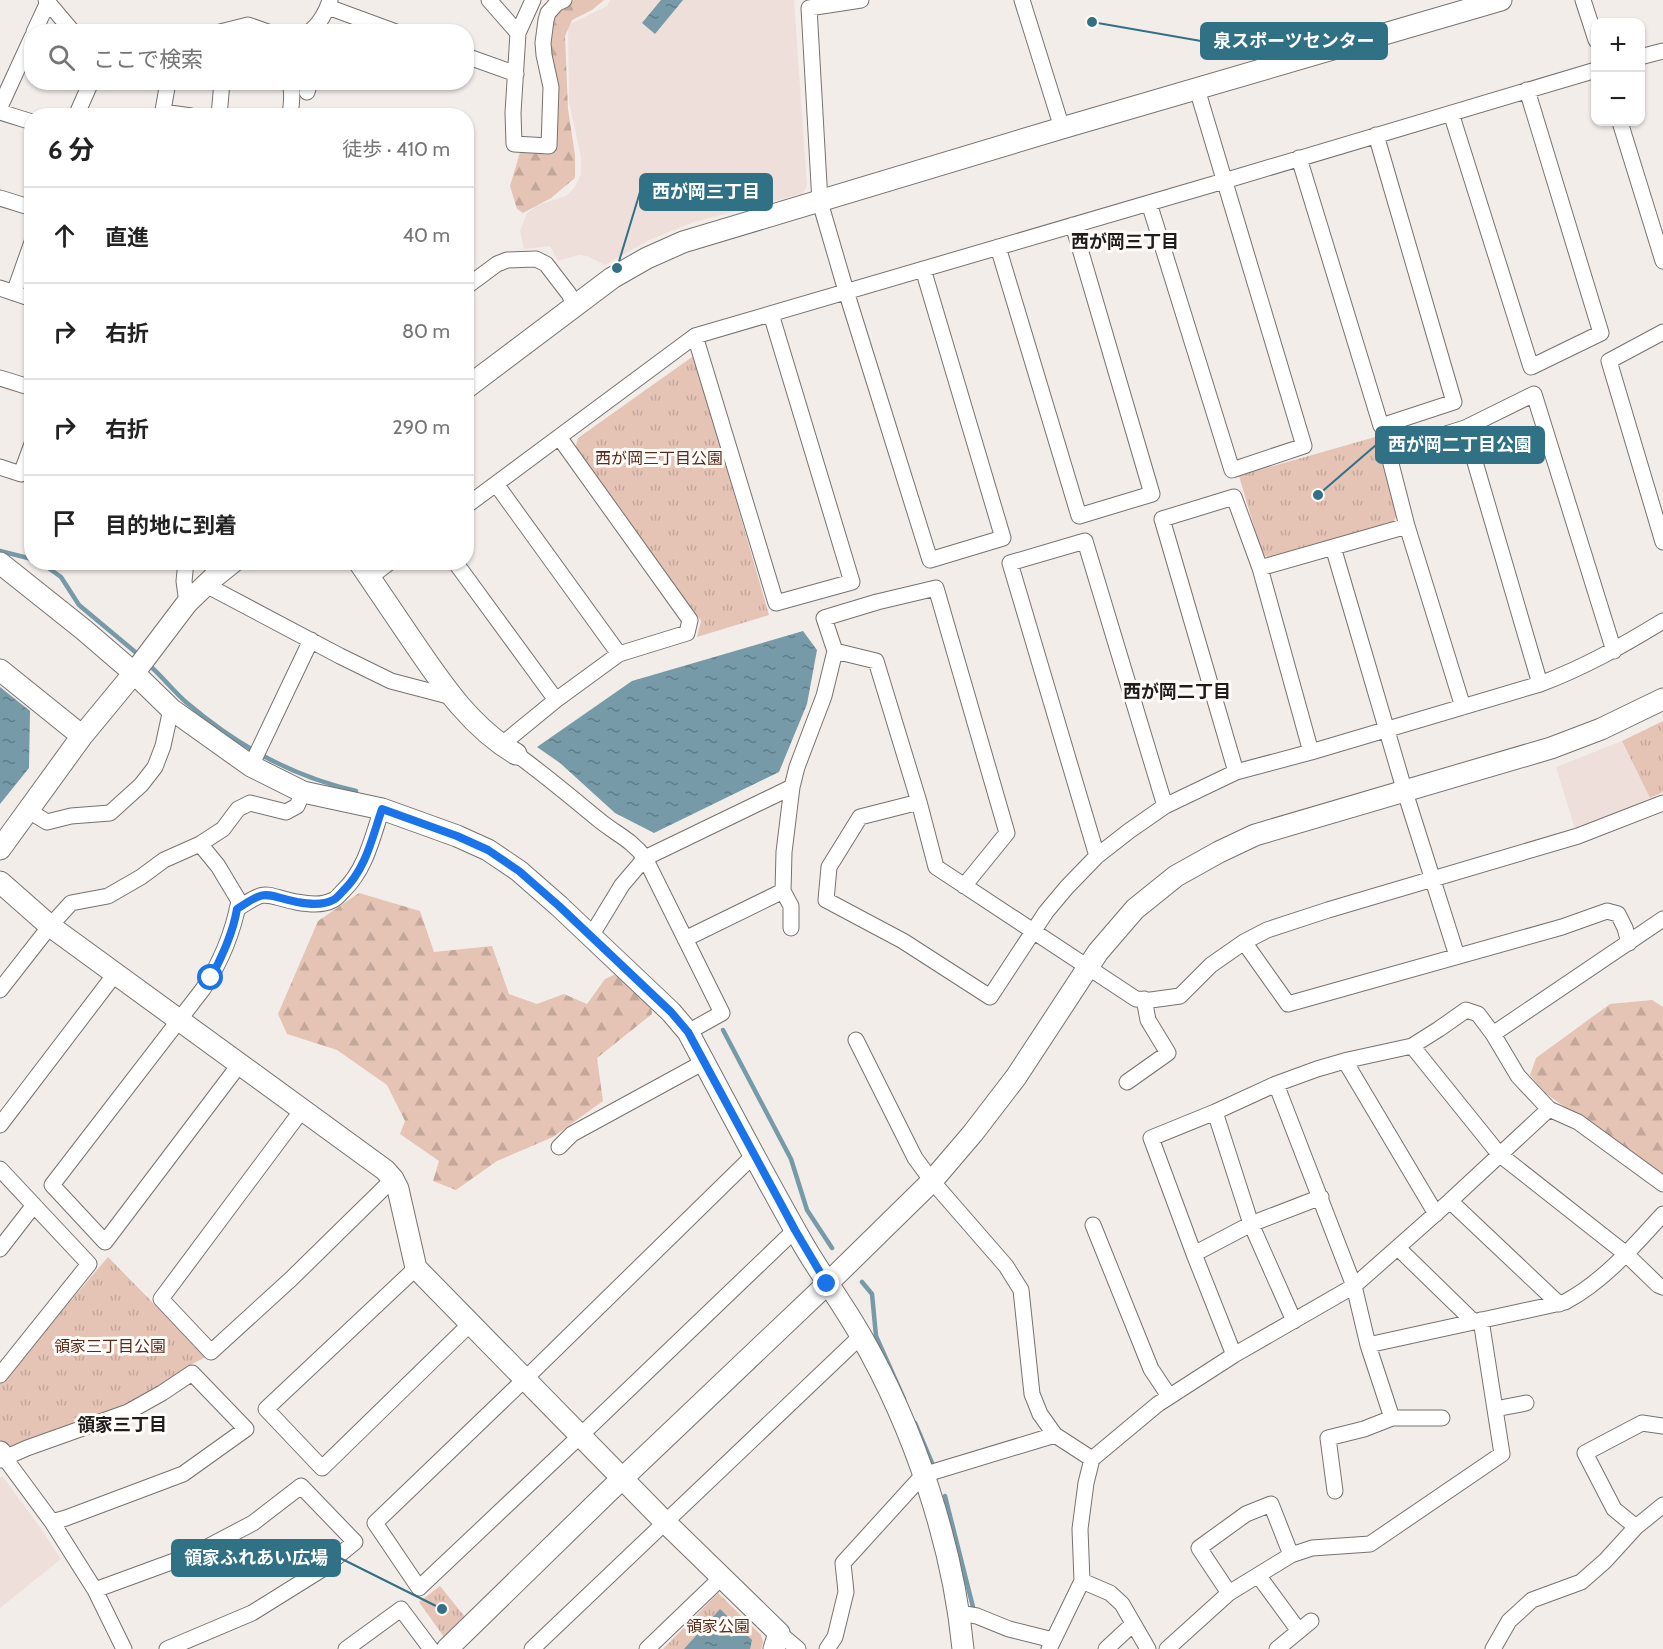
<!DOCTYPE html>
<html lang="ja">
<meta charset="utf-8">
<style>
:root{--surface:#fff;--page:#f6f6f6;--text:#222;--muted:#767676;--line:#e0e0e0}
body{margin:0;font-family:Cabin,"Noto Sans JP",sans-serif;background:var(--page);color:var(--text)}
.controls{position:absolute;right:18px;top:18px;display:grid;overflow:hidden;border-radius:12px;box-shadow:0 2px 4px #0004}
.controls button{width:54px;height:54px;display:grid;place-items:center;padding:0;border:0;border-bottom:2px solid var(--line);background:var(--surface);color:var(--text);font:30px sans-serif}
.stop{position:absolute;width:18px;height:18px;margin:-14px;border:4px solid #1a73e8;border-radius:50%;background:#fff}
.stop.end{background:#1a73e8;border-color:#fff;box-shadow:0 2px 6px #0008}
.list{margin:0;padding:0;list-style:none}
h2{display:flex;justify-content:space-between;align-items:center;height:78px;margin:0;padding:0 24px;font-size:26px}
h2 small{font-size:20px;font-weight:400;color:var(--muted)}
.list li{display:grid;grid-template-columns:39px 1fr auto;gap:18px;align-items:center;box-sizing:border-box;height:96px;padding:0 24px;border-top:2px solid var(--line)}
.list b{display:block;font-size:22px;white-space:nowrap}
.list em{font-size:20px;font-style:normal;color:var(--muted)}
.icon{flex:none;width:33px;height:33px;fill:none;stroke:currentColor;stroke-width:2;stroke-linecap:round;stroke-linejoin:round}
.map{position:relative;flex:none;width:1663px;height:1649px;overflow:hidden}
.search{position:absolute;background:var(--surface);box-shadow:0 2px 4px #0004;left:24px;top:24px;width:450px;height:66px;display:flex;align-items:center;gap:15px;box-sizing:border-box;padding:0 21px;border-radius:24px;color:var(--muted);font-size:22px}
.panel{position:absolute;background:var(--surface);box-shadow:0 2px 4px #0004;left:24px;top:108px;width:450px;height:462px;border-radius:24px}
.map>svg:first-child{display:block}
.built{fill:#eedfda}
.forest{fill:url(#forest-firs)}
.park{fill:url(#park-tufts)}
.water{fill:url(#water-ripples)}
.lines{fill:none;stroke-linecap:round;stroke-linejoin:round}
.stream{stroke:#769aa7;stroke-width:4.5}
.street-casing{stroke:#77726f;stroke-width:17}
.secondary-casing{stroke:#77726f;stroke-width:23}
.street{stroke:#fff;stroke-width:15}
.secondary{stroke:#fff;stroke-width:21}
.route{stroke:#1a73e8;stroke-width:8}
.labels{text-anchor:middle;stroke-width:6;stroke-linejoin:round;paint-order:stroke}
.park-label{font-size:16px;fill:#592b17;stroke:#fffbf9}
.neighbourhood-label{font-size:18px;font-weight:bold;fill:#1f1d1c;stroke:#fffbf9}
.leader{fill:none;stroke:#317185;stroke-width:2}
.callout-dot{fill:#317185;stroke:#fffbf9;stroke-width:2}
.callout{fill:#317185;stroke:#317185;stroke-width:2}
.callout-label{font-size:18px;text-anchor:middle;font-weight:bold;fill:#fff}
</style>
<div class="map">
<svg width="1663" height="1649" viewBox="0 0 1663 1649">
<defs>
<pattern id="forest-firs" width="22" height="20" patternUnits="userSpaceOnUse" patternTransform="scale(1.5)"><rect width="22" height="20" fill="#e5c3b5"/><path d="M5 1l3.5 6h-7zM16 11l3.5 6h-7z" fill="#c4a79b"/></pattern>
<pattern id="park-tufts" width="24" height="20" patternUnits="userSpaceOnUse" patternTransform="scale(1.5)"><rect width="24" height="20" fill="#e5c3b5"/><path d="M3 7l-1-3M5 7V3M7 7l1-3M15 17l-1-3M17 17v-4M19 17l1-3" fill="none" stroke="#c4a79b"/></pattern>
<pattern id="water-ripples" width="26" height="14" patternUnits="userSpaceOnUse" patternTransform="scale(1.5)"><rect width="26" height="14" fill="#769aa7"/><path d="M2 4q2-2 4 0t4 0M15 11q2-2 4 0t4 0" fill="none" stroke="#607d87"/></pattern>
</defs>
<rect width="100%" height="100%" fill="#f3edea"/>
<path class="built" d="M 610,0 L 794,0 L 807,187 L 802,194 L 694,222 L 649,240 L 605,265 L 587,256 L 579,255 L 558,261 L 550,246 L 524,249 L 520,231 L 527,213 L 538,205 L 566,196 L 575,187 L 581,174 L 581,157 L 569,102 L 568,25 L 607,6 Z
M 1622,741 L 1650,798 L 1612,816 L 1575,829 L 1556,767 Z
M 0,1477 L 3,1477 L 37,1523 L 61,1559 L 0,1608 Z"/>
<path class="forest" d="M 574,0 L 604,0 L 592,10 L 572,20 L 565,36 L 568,109 L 575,155 L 575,178 L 551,198 L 523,213 L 517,209 L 510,186 L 521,149 L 554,150 L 548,36 L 558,6 Z
M 359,893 L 420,911 L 434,952 L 492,946 L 509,994 L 537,1004 L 564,994 L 587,1004 L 605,979 L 616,974 L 651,1005 L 652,1014 L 597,1058 L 603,1101 L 553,1137 L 497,1161 L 456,1190 L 433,1181 L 439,1161 L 400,1134 L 405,1121 L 387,1085 L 337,1050 L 287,1034 L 278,1014 L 318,921 Z
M 1652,1000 L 1663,1007 L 1663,1176 L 1545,1093 L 1530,1075 L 1536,1058 L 1610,1004 Z"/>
<path class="park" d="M 692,357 L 695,359 L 769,615 L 697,637 L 701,621 L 575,449 L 578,438 Z
M 1375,437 L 1397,514 L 1394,521 L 1269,558 L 1262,554 L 1239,476 Z
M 1663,721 L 1663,792 L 1650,798 L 1622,741 Z
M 108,1257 L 206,1357 L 192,1364 L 159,1387 L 128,1405 L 25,1442 L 12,1446 L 3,1446 L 0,1442 L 0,1384 Z
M 440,1586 L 465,1617 L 444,1637 L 419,1602 Z
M 718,1593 L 761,1635 L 763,1642 L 761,1649 L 663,1649 Z"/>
<path class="water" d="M 661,0 L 683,0 L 655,34 L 642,23 Z
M 803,631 L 817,650 L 807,704 L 779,772 L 654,833 L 615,813 L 560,763 L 537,747 L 632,681 Z
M 0,687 L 30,711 L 29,768 L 0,804 Z
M 720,1609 L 752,1640 L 750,1649 L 684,1649 Z"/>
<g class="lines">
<path class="stream" d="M 0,551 L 32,559
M 40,562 L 61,577 L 79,605 L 140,656
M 148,664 C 162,676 173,691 187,703 C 238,746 291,776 356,791
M 723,1030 L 791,1159 L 807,1210 L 832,1248
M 862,1282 L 872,1294 L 876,1336 L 904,1399
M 915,1423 L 932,1463
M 945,1496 L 973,1607"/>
<defs>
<path id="street" d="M 46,0 L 73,32
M 489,0 L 518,33
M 533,0 L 518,33 L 513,113 L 514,144 L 549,146 L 551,87 L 544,55 L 543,43 L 546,20 L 548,13 L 557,3 L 564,0
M 861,0 L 809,8 L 820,202 L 846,291 L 930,560 L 1003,538 L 923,269
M 1022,0 L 1062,128
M 1583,0 L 1596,40
M 328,7 L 396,32
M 34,32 L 48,2
M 220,32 L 248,25 L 268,32
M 309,32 C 319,25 327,11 330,0
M 466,56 L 516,74
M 1640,57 L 1663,51
M 289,82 C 294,92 291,105 290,116
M 307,92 L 310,82
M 0,107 L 32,37
M 0,112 L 32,122
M 163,112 L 191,116
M 1451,113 L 1531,367 L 1601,333 L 1527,90
M 76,116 L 91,82
M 162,116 L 168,82
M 219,116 L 222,82
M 1620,122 L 1663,261
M 1299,158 L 1381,426 L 1454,402 L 1376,135
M 0,198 L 32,208
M 1149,203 L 1232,470 L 1304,446 L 1197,89
M 998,247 L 1079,516 L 1152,494 L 1073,225
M 466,287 L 497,264 L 507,260 L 536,259 L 546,264 L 569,294 L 575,306
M 0,288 L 32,299
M 14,293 L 32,242
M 1663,332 L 1609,361 L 1663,542
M 695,336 L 776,603 L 852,582 L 771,314
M 0,378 L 32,388
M 1465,428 L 1540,684
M 0,467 L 21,474 L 32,444
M 496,484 L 619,654
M 466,506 L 695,336 L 1224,181 L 1596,70
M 1333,547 L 1405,792 L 1457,956
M 186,562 L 184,581 L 187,603
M 455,562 L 556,700
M 1260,568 L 1407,526
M 369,578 L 390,562
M 206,585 L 340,656 L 391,681 L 452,697
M 835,651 L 876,661 L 919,802 L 936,867 L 1136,999 L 1151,1000 L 1180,996 L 1211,965 L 1244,942 L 1267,930 L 1328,910 L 1578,836 L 1663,803
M 1463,707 L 1407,526 L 1388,452 L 1465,428 L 1534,394 L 1614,651
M 501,745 L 556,700 L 619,654 L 687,633 L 690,620 L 559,437
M 516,754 C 545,775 571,797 599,820 C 616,834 632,840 645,858 L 722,1013 L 688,1032
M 251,766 L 311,640
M 1236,772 L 1162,519 L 1234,497 L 1260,568 L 1311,752
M 919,802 L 860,817 L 829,867 L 826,900 L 903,941 L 990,997 L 1046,912 L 1067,887 L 1097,856 L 1129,831 L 1165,806 L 1236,772 L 1311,752 L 1540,684 C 1585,667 1622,646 1663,621
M 29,811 L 47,822 L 71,816 L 110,813 L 141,785 L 155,767 L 163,746 L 171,709
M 200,844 L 218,866 L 239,901 C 233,932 221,962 203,989 L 52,1185 L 105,1242 L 239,1065
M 1097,856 L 1010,563 L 1085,541 L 1165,806
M 237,909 C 268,888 263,895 296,902 C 308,904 322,906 333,900 C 336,899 340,894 343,891 C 366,869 372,838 382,809
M 791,928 L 791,906 L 783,891 L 784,852 L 792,787 L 797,767 L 824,696 L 835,651 L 824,618 L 877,602 L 936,588 L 1007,833 L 964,886
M 591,936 L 622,885 L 645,858 L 792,787
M 685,939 L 783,891
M 1244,942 L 1288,1004 L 1562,927 L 1607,911 L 1618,914 L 1625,928 L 1629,943
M 0,990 L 50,926 L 71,903 L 108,896 L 141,877 L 164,860 L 200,844 L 223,829 L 238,809 L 250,803 L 286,812 L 297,806 L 303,792
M 1493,1034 L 1663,919
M 856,1040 L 915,1158 L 932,1181 L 1006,1266 L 1021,1290 L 1032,1394 L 1040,1414 L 1055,1435 L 1092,1459
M 1412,1046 L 1499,1154 L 1626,1254 L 1658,1285 L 1663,1287
M 1345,1061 L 1436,1214
M 1127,1082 L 1168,1053 L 1148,1020 L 1144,999
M 1276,1084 L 1354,1286 L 1368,1345 L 1565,1302 C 1604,1281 1634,1246 1663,1214
M 302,1110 L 161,1299 L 211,1352 L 291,1279 L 393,1179
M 1215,1112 L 1251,1224 L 1294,1321
M 0,1125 L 115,974
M 559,1147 L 572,1134 L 704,1062
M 754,1155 L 525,1379 L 375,1523 L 419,1588 L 581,1435 L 795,1230
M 0,1169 L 89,1264 L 0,1375
M 1450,1201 L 1559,1304
M 1093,1225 L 1151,1369 L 1169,1396
M 1398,1248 L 1474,1322
M 0,1249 L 34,1205
M 1194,1254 L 1251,1224 L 1321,1197
M 416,1268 L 266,1409 L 322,1468 L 471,1323
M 1234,1355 L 1194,1254 L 1151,1138 L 1215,1112 L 1276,1084 L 1317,1069 L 1348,1060 L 1412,1046 L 1439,1029 L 1466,1010 L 1478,1014 L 1493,1034 L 1518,1076 L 1549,1109 L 1578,1122 L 1663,1184
M 1495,1409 L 1526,1403
M 1392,1418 L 1442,1418
M 4,1457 L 52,1522 L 95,1590 L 124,1649
M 0,1460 L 27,1448 L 128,1412 L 162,1393 L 192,1373 L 246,1429 L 183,1474 L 66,1518 L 52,1522
M 1335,1491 L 1328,1438 L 1364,1429 L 1392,1418 L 1368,1345
M 1636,1527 L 1614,1509 L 1585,1453 L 1642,1423 L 1663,1426
M 1258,1575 L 1299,1631
M 1082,1581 L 1110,1593 L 1122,1604 L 1148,1649
M 95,1590 L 196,1553 L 253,1523 L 301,1486 L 355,1542 L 321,1570 L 252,1613 L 167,1649
M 1229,1593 L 1199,1548 L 1246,1514 L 1271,1504 L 1291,1555
M 959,1613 L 977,1616 L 1009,1629 L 1053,1640
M 779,1633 L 798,1649
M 346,1649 L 401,1609 L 431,1649
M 532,1649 L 861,1336
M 647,1649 L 722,1577
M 827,1649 L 835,1637 L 846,1592 L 843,1563 L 923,1475 L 1055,1435
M 1049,1649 L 1082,1581 L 1080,1529 L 1086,1483 L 1092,1459 L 1158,1404 L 1234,1355 L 1354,1286 L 1450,1201 L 1549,1109
M 1106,1649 L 1133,1624
M 1167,1649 L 1229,1593 L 1291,1555 L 1312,1548 L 1370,1544 L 1502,1454 L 1481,1320
M 1277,1649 L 1311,1621
M 1493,1649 L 1509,1621 L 1532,1600 L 1581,1582 L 1605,1561 L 1636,1527 L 1663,1505"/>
<path id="secondary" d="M 466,388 L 612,278 L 647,258 L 683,242 L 1062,128 L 1501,0
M 359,562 C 378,590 397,618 416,646 C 444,687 472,728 516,754
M 0,563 L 84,630 L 134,673 L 171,709 L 251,766 L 303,792 L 382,809 L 457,836 L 488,850 L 519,871 L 559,906 L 671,1012 L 688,1032 C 726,1103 763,1174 803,1244 C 821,1275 843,1304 861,1336 C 914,1428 953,1544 963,1649
M 0,670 L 82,736
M 0,849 L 82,736 L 134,673 L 187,603 L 213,578 L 233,562
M 0,882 L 50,926 L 385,1170 L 393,1179 L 398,1189 L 416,1268 L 665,1522 L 779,1633 L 774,1649
M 0,1452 L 4,1457
M 447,1649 L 607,1493 L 827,1284 L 932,1181 L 973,1133 L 1016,1077 L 1098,952 L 1135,909 L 1176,876 L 1219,852 L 1255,835 L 1551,748 L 1601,729 L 1663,699"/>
</defs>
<use href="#street" class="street-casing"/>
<use href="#secondary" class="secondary-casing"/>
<use href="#street" class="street"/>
<use href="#secondary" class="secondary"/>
</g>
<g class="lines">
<path class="route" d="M 211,978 C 222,956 233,933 237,909 C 268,888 263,895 297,902 C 308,904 322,906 333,900 C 336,899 340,894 343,891 C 366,869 372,838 382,809 L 457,836 L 488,850 L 519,871 L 559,906 L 671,1012 L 688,1032 L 795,1230 L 827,1284"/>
</g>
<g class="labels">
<g class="park-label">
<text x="659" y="464">西が岡三丁目公園</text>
<text x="110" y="1352">領家三丁目公園</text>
<text x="718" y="1632">領家公園</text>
</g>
<g class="neighbourhood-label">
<text x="1125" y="248">西が岡三丁目</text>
<text x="1177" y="698">西が岡二丁目</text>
<text x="122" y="1431">領家三丁目</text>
</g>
</g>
<path class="leader" d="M1092 22L1201 41M617 268L640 192M1318 495L1376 445M442 1609L340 1558"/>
<g class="callout-dot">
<circle cx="1092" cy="22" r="6"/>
<circle cx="617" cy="268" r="6"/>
<circle cx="1318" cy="495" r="6"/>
<circle cx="442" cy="1609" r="6"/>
</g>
<g class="callout">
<rect x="1201" y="23" width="186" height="36" rx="6"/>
<rect x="640" y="174" width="132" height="36" rx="6"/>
<rect x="1376" y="427" width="168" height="36" rx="6"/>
<rect x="172" y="1540" width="168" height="36" rx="6"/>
</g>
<g class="callout-label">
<text x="1294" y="47">泉スポーツセンター</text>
<text x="706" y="198">西が岡三丁目</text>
<text x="1460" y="451">西が岡二丁目公園</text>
<text x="256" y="1564">領家ふれあい広場</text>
</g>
</svg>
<div class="controls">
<button>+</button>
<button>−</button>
</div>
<div class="stop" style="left:211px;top:978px"></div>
<div class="stop end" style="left:827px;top:1284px"></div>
<div class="search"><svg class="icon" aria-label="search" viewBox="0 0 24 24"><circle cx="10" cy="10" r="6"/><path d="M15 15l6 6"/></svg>ここで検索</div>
<section class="panel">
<h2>6 分<small>徒歩 · 410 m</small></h2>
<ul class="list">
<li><svg class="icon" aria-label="ahead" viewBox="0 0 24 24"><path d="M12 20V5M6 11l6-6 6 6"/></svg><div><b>直進</b></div><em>40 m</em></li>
<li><svg class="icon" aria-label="right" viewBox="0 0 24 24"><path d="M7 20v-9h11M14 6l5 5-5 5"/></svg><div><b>右折</b></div><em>80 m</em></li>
<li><svg class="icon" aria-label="right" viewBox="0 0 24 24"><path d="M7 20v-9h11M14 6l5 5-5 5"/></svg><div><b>右折</b></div><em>290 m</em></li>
<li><svg class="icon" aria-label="arrive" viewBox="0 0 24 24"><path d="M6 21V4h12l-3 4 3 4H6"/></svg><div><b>目的地に到着</b></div></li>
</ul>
</section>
</div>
